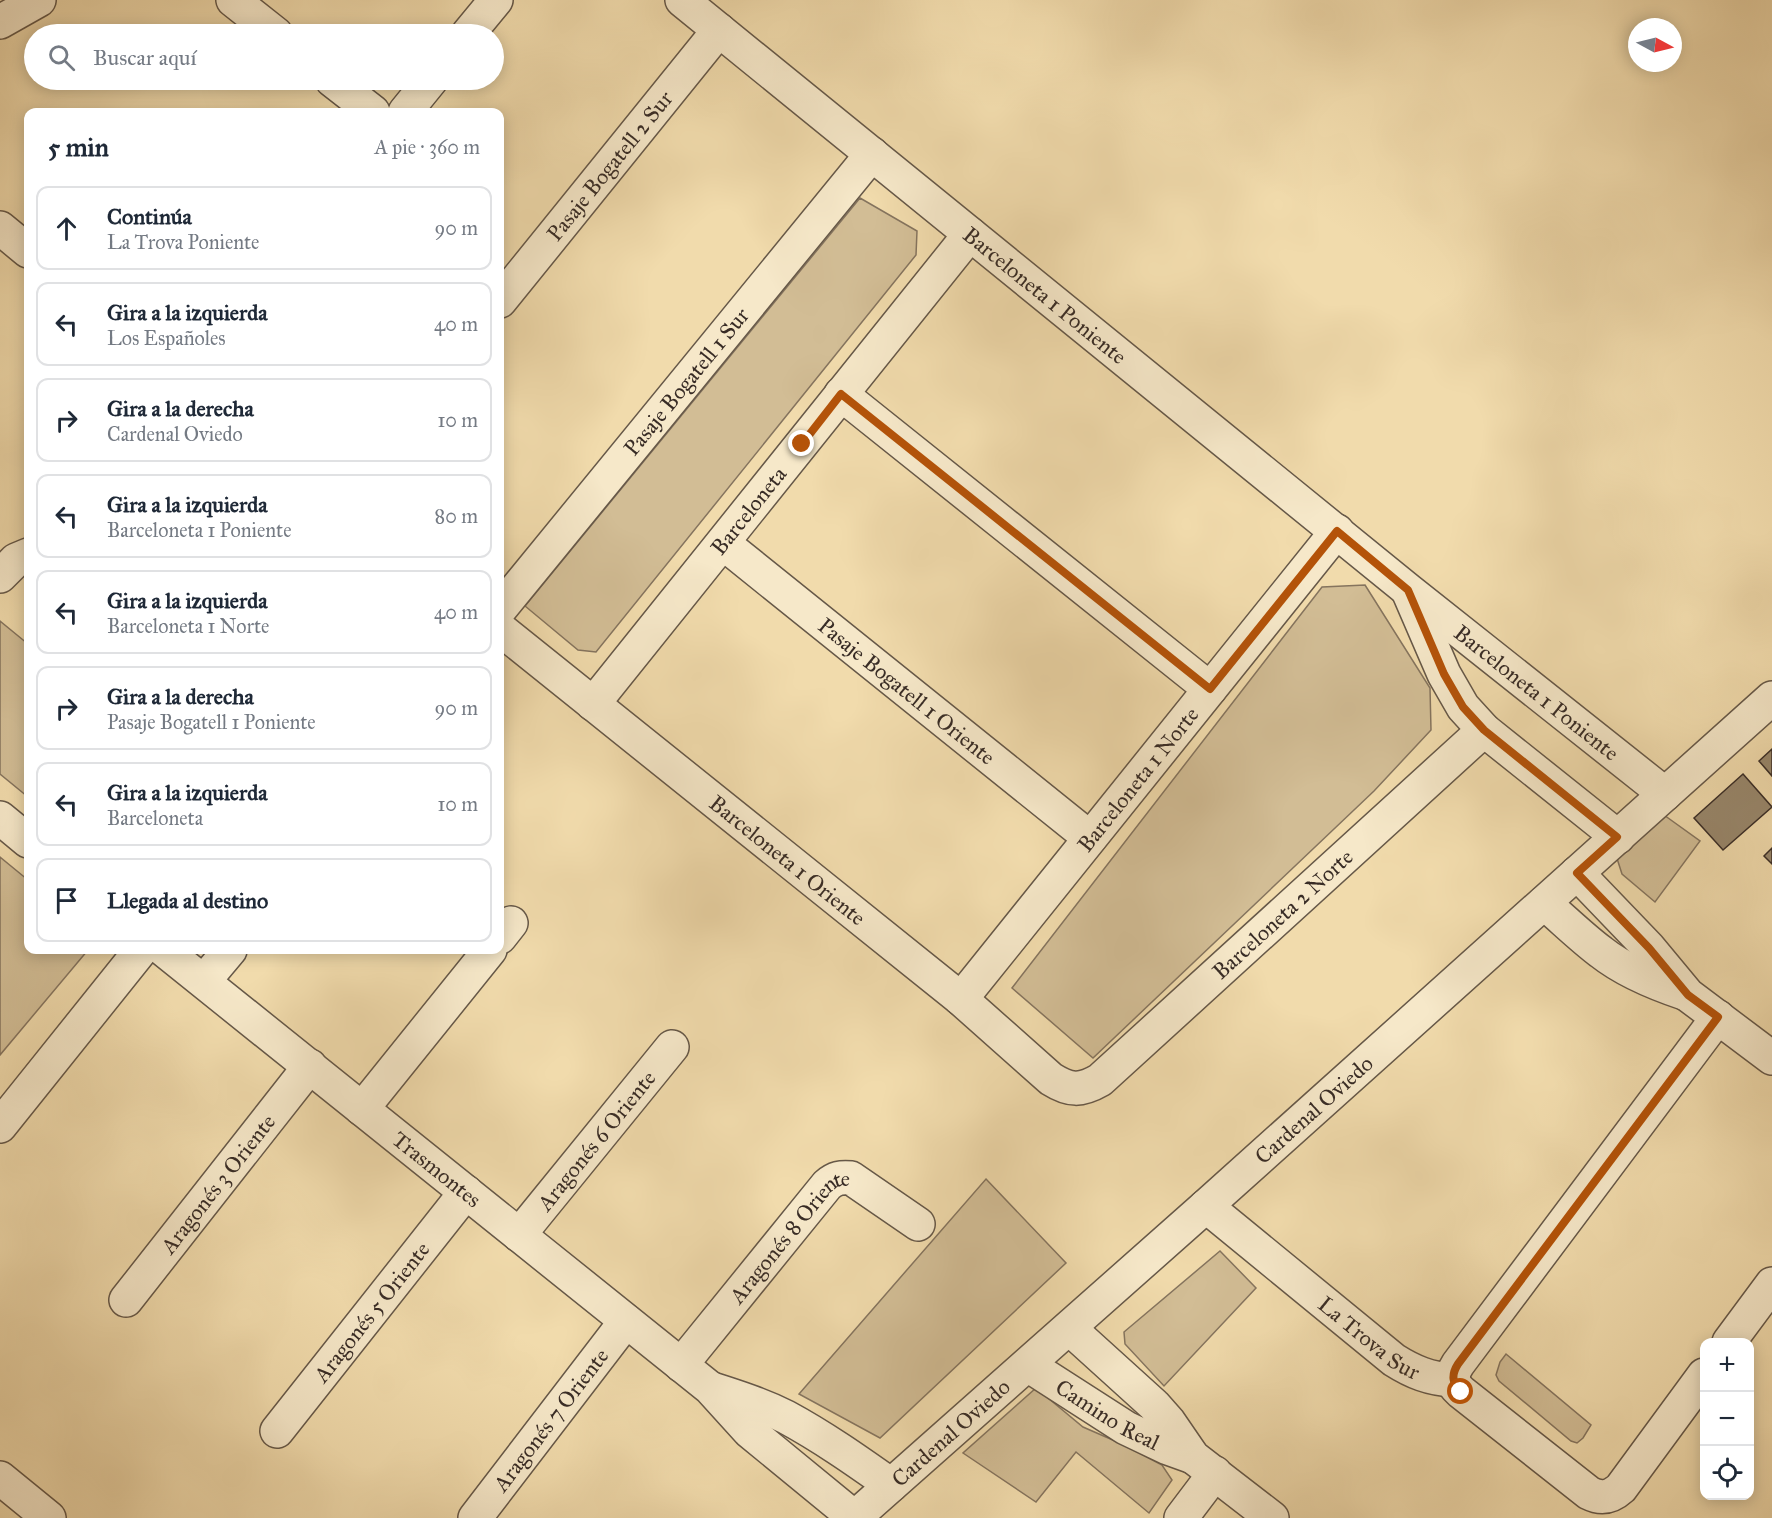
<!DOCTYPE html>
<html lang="es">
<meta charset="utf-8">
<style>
:root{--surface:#fff;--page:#f2f2f3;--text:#1f2937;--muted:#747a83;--line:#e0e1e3}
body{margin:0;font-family:"IM FELL Great Primer",serif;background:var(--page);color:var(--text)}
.controls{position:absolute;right:18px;bottom:18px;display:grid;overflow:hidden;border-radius:12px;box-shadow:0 3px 15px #0003}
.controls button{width:54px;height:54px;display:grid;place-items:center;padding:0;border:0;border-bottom:2px solid var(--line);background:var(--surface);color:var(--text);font:30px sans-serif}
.compass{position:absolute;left:1628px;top:18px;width:54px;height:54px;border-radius:50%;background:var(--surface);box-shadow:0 3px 15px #0003;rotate:97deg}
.stop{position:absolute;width:18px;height:18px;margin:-14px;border:4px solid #b45309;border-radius:50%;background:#fff}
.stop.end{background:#b45309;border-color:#fff;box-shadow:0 2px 6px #0008}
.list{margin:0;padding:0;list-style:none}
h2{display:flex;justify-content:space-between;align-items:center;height:78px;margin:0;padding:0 24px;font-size:26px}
h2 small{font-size:20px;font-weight:400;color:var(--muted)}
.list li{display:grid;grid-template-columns:39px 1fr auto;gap:18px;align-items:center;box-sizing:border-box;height:84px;margin:0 12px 12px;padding:0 12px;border:2px solid var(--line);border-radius:12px}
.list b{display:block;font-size:22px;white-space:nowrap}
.list p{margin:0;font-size:20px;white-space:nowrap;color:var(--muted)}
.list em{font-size:20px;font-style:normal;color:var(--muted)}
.icon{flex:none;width:33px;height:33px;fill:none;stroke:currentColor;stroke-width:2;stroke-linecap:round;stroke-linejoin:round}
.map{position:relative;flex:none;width:1772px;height:1518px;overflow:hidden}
.search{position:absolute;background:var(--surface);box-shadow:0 3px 15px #0003;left:24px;top:24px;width:480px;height:66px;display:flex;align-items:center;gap:15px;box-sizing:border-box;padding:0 21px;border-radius:33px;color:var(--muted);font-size:22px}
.panel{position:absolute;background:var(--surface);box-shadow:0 3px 15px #0003;left:24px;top:108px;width:480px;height:846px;border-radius:12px}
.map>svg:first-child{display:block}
.green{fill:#d2bd95;stroke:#85745e;stroke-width:1.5}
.building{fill:#98876c;stroke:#382c26;stroke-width:1.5}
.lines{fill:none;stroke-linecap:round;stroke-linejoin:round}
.minor-casing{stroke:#665848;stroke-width:36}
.minor{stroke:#f6e8c9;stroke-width:33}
.route{stroke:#b45309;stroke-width:8}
.labels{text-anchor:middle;stroke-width:5;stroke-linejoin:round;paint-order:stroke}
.street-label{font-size:22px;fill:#382c26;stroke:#f6e8c9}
</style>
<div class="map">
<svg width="1772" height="1518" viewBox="0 0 1772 1518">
<rect width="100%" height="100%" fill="#f1dbac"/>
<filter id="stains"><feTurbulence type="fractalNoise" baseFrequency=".00333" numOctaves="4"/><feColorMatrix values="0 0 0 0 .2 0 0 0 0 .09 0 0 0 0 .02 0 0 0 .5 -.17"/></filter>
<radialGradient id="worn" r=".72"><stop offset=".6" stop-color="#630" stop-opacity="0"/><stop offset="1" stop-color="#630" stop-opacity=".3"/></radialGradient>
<path class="green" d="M 860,198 L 917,231 L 916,255 L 596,652 L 578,650 L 525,606 Z
M 1365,585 L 1430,688 L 1431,730 L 1374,791 L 1093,1058 L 1012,988 L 1322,587 Z
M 0,621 L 28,644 L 28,797 L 0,774 Z
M 1657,810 L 1700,841 L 1655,902 L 1622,874 L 1613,846 Z
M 0,857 L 28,880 L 28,950 L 88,950 L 0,1055 Z
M 986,1179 L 1066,1263 L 880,1438 L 799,1394 Z
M 1220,1251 L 1256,1288 L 1164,1386 L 1125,1344 L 1124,1332 Z
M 1506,1354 L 1591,1425 L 1583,1438 L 1577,1443 L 1571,1441 L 1499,1381 L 1496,1375 L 1500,1362 Z
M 1036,1388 L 1083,1427 L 1122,1444 L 1162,1465 L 1172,1480 L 1149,1513 L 1076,1452 L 1036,1502 L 963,1453 Z"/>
<path class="building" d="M 1772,749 L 1772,776 L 1759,761 Z
M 1743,774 L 1772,807 L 1723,850 L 1694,818 Z
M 1772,848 L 1772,864 L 1764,856 Z"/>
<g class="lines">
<defs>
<g id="minor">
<path d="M 233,0 L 276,34"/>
<path id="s1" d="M 682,0 L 1408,590 L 1665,794"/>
<path d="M 0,22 L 39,0"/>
<path d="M 468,34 L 496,0"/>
<path d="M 332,80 L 373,112"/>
<path d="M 405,112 L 431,80"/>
<path d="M 0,228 L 28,251"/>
<path id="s2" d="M 500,301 L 719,30"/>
<path d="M 841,394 L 1210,689"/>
<path id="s3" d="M 723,543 L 1090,838"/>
<path d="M 0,576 L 16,560 L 28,555"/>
<path d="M 1409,593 L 1444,674 L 1463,707 L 1484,730 L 1618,837"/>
<path id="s4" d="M 500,609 L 872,154"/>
<path id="s5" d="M 500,629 L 961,999 L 1051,1079 C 1070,1091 1081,1091 1100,1080 L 1484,730"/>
<path id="s6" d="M 593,704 L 970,234"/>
<path d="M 0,818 L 28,841"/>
<path d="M 1577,873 L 1649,948 L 1688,995 L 1772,1058"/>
<path d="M 1544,903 C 1563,919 1581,937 1601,952 C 1625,971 1654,983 1684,993"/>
<path d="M 500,937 L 511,923"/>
<path id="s7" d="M 164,950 L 710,1388 L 749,1431 L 855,1518"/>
<path d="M 204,981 L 230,950"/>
<path id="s8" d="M 961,999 L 1337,531"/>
<path d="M 362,1109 L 490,950"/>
<path d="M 0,1126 L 141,950"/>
<path id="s9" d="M 1206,1206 L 1394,1360 C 1413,1372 1430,1379 1453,1380"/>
<path id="s10" d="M 519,1235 L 672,1047"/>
<path id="s11" d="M 126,1300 L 310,1066"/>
<path d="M 1069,1328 L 1154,1405 L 1169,1422 L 1193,1457 L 1272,1518"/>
<path d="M 1729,1342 L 1772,1284"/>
<path id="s12" d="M 681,1365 L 827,1185 C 835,1178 841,1177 851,1178 L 918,1224"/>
<path id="s13" d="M 1028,1365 L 1126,1428 L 1168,1448 L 1193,1457"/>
<path d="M 1453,1380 L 1454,1371 L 1458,1364 L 1718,1017"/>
<path d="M 1453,1380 L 1456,1387 L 1461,1392 L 1589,1493 C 1601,1499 1610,1498 1621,1488 L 1704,1375"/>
<path d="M 712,1389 C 737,1397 762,1405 786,1417 C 823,1437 857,1461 891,1485"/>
<path id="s14" d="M 277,1431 L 466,1192"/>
<path d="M 0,1478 L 49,1518"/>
<path id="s15" d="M 475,1518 L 626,1321"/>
<path id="s16" d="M 854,1518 L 1206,1206 L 1772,698"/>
<path d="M 1181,1518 L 1215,1473"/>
</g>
</defs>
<use href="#minor" class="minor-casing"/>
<use href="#minor" class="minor"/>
</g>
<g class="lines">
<path class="route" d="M 802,444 L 841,394 L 1210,689 L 1337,531 L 1408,590 L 1444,674 L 1463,707 L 1484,730 L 1617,837 L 1577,873 L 1649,948 L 1688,995 L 1718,1017 L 1458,1364 C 1451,1375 1452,1383 1461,1392"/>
</g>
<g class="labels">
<g class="street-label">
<text dy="8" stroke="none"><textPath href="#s2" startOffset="174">Pasaje Bogatell 2 Sur</textPath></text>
<text dy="8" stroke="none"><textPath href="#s1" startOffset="468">Barceloneta 1 Poniente</textPath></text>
<text dy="8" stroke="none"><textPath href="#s4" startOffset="294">Pasaje Bogatell 1 Sur</textPath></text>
<text dy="8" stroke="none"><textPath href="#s6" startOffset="248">Barceloneta</textPath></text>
<text dy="8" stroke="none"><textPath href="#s3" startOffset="236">Pasaje Bogatell 1 Oriente</textPath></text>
<text dy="8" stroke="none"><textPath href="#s1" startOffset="1100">Barceloneta 1 Poniente</textPath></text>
<text dy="8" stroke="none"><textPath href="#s8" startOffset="282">Barceloneta 1 Norte</textPath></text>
<text dy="8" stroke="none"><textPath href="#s5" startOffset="369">Barceloneta 1 Oriente</textPath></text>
<text dy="8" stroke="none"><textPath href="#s5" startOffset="1011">Barceloneta 2 Norte</textPath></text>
<text dy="8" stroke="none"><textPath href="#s16" startOffset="615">Cardenal Oviedo</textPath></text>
<text dy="8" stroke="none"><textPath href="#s10" startOffset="122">Aragonés 6 Oriente</textPath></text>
<text dy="8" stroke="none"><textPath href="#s7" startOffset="350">Trasmontes</textPath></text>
<text dy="8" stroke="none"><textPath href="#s11" startOffset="148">Aragonés 3 Oriente</textPath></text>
<text dy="8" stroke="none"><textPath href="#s12" startOffset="170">Aragonés 8 Oriente</textPath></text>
<text dy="8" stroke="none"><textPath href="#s14" startOffset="152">Aragonés 5 Oriente</textPath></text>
<text dy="8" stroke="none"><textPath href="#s9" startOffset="210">La Trova Sur</textPath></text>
<text dy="8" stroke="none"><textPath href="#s13" startOffset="94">Camino Real</textPath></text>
<text dy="8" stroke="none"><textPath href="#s15" startOffset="124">Aragonés 7 Oriente</textPath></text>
<text dy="8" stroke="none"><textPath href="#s16" startOffset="129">Cardenal Oviedo</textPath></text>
</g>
</g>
<rect width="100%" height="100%" filter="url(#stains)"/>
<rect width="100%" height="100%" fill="url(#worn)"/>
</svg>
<div class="controls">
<button>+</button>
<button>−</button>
<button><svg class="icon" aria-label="locate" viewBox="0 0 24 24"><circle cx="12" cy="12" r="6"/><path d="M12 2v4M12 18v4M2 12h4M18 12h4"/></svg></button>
</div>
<svg class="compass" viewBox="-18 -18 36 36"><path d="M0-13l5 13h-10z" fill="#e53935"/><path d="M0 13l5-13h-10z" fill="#747a83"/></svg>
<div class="stop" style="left:1461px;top:1392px"></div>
<div class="stop end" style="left:802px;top:444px"></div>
<div class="search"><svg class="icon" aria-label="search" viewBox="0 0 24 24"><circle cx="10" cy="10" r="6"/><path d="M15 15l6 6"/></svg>Buscar aquí</div>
<section class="panel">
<h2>5 min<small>A pie · 360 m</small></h2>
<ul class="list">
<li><svg class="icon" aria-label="ahead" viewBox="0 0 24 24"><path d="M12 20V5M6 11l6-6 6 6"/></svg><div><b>Continúa</b><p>La Trova Poniente</p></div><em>90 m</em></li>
<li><svg class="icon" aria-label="left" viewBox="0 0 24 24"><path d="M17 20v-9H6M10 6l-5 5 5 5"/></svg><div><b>Gira a la izquierda</b><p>Los Españoles</p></div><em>40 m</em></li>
<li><svg class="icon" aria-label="right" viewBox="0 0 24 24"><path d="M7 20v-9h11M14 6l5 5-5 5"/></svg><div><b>Gira a la derecha</b><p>Cardenal Oviedo</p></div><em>10 m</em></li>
<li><svg class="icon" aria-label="left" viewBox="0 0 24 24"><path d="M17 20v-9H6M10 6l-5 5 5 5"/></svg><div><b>Gira a la izquierda</b><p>Barceloneta 1 Poniente</p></div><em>80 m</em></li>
<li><svg class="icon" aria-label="left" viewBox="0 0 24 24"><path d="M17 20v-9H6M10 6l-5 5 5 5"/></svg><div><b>Gira a la izquierda</b><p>Barceloneta 1 Norte</p></div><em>40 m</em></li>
<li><svg class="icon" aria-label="right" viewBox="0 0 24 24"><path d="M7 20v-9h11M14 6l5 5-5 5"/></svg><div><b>Gira a la derecha</b><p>Pasaje Bogatell 1 Poniente</p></div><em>90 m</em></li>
<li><svg class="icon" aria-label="left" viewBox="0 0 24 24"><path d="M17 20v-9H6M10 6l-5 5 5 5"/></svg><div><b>Gira a la izquierda</b><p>Barceloneta</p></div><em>10 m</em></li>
<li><svg class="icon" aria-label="arrive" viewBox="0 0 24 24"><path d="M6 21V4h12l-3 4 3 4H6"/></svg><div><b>Llegada al destino</b></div></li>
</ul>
</section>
</div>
